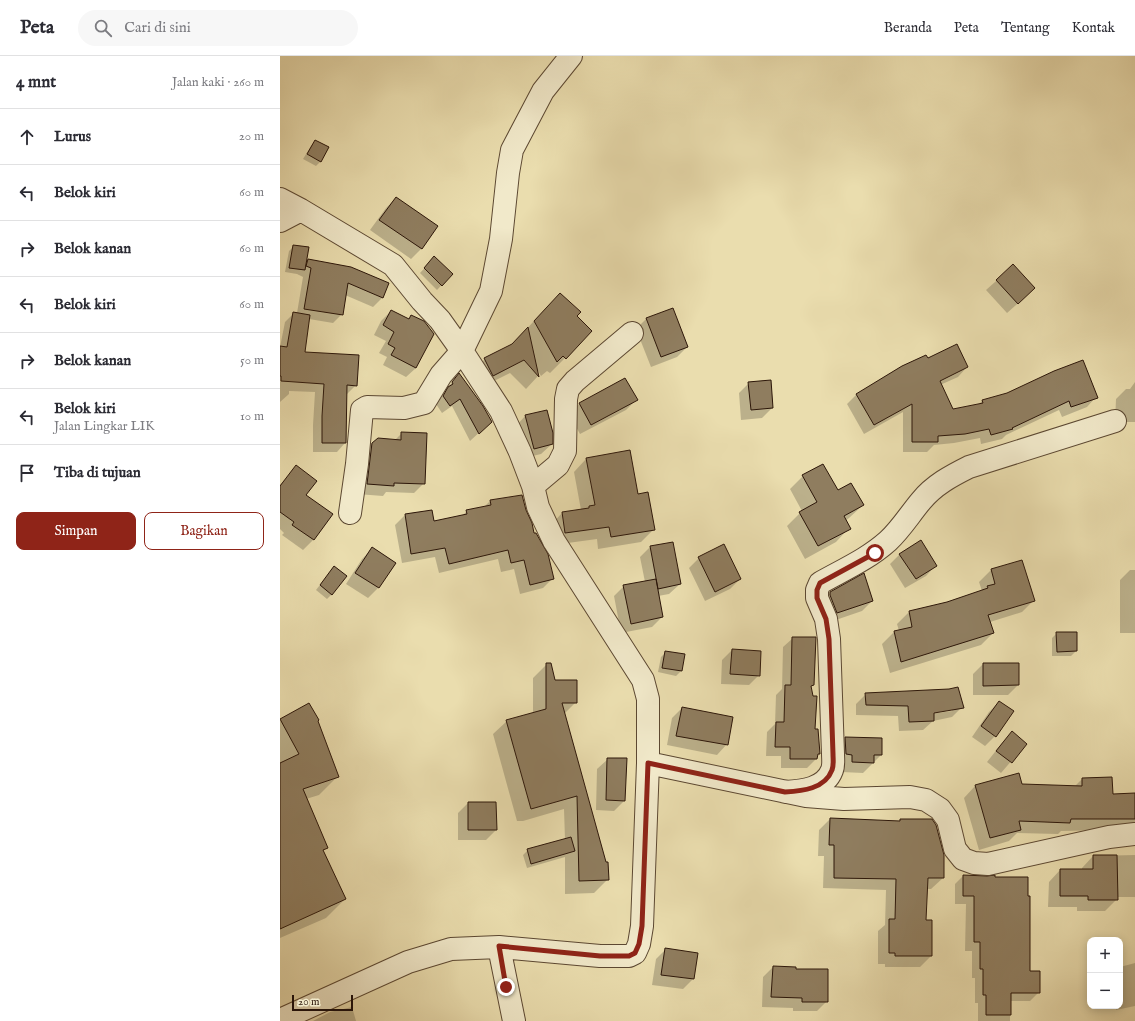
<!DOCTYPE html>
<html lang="id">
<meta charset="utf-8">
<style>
:root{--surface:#fff;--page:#f7f7f7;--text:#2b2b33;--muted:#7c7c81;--line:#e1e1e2;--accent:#8f2418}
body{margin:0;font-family:"IM FELL English",serif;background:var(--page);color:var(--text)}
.controls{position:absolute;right:12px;bottom:12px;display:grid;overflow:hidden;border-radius:8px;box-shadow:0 2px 10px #0003}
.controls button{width:36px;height:36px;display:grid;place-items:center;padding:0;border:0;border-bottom:1px solid var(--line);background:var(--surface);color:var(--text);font:20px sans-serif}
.scale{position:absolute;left:12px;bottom:10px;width:61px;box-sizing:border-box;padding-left:4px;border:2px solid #2c1609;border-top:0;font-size:11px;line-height:14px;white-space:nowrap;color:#2c1609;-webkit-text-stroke:3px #f1e9ca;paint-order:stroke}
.stop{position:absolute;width:12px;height:12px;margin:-9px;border:3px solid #8f2418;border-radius:50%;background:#fff}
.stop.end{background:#8f2418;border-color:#fff;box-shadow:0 1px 4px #0008}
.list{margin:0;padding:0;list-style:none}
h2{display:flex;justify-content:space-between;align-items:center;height:52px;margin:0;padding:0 16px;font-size:17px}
h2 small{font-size:13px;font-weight:400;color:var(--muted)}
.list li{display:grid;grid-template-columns:26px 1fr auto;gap:12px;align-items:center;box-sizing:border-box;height:56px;padding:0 16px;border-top:1px solid var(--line)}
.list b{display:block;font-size:15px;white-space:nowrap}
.list p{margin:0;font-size:13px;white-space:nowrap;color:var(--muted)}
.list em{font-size:13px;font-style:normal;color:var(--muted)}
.actions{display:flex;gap:8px;padding:12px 16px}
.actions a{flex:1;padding:9px 0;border:1px solid var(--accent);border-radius:8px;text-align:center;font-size:14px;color:var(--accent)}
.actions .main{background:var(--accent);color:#fff}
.icon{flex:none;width:22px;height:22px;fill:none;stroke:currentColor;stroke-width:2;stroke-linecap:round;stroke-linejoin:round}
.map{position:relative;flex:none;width:855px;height:965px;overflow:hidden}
header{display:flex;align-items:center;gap:24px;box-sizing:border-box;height:56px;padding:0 20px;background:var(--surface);border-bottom:1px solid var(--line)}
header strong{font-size:19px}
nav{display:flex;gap:22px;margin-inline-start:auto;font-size:14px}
.search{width:280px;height:36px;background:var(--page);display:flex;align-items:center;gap:10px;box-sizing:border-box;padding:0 14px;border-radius:22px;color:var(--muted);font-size:15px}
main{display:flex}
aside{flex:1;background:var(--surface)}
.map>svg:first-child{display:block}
.shadow{fill:#0003;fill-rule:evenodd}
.building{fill:#8f7d5f;stroke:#2c1609}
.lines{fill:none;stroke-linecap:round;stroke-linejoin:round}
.minor-casing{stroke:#5c4832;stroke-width:24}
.minor{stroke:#f1e9ca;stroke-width:22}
.route{stroke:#8f2418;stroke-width:5}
</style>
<header>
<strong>Peta</strong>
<div class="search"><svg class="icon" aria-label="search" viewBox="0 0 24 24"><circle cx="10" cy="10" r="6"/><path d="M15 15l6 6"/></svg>Cari di sini</div>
<nav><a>Beranda</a><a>Peta</a><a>Tentang</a><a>Kontak</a></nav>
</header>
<main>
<aside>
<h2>4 mnt<small>Jalan kaki · 260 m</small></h2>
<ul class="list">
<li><svg class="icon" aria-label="ahead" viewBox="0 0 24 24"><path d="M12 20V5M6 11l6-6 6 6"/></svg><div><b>Lurus</b></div><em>20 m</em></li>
<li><svg class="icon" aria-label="left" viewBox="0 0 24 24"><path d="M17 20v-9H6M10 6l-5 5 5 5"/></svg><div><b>Belok kiri</b></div><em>60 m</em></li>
<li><svg class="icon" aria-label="right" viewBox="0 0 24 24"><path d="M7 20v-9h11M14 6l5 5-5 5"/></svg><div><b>Belok kanan</b></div><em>60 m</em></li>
<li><svg class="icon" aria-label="left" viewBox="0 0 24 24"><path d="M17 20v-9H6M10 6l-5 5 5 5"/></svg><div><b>Belok kiri</b></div><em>60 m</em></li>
<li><svg class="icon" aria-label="right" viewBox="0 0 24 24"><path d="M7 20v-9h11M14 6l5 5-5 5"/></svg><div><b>Belok kanan</b></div><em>50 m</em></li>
<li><svg class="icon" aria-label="left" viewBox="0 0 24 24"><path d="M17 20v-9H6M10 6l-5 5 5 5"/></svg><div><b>Belok kiri</b><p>Jalan Lingkar LIK</p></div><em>10 m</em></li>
<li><svg class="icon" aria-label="arrive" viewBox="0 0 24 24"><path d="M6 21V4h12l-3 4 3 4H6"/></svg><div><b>Tiba di tujuan</b></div></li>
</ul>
<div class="actions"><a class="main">Simpan</a><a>Bagikan</a></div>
</aside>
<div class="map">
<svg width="855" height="965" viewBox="0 0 855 965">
<rect width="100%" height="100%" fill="#eaddae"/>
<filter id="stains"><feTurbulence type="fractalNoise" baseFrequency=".005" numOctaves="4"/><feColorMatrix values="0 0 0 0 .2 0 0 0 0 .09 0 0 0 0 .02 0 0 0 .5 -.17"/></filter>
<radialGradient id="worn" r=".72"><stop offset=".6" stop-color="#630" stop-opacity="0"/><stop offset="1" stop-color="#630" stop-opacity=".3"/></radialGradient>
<path class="shadow" d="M 36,85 L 40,106 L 36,110 L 23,103 L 31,90 Z
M 116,142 L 157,171 L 141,193 L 131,203 L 90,174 L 106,152 Z
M 14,190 L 25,208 L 28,204 L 102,242 L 93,251 L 65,239 L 62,258 L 53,267 L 29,263 L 24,297 L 76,329 L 67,338 L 66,338 L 65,387 L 57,396 L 33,396 L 33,369 L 35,336 L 9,335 L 9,338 L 0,346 L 0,291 L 5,266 L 14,257 L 17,257 L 23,221 L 17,218 L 5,216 L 9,195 Z
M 154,202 L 172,218 L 157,234 L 140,217 Z
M 733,210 L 744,242 L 727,257 L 706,234 Z
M 265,253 L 295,260 L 285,302 L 270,317 L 267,315 L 261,320 L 257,313 L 258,320 L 246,333 L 230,317 L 200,332 L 192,316 L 205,303 L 231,290 Z
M 392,253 L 407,291 L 397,301 L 371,311 L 356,273 L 366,263 Z
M 111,255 L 128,264 L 132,260 L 153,278 L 136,312 L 126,321 L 103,309 L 107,301 L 99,297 L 106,285 L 94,279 L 101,265 Z
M 648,303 L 687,311 L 678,321 L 660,329 L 673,354 L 697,350 L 702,345 L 816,341 L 807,351 L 782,361 L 779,354 L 726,379 L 722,383 L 701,388 L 700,382 L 674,387 L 654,389 L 647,396 L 623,396 L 623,356 L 584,378 L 567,348 L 577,338 Z
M 179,319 L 203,373 L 190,385 L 172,350 L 162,357 L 156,348 L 165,336 L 164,335 Z
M 345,323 L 356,344 L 346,354 L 300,378 L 289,358 L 299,348 Z
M 855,326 L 855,366 L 835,366 L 836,343 L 846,333 L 850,333 Z
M 469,327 L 492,352 L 482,362 L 461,364 L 459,337 Z
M 246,359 L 272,388 L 261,398 L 244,402 L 236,370 Z
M 122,377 L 144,427 L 134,437 L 106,436 L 103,440 L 77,438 L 82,398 L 92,387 L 114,385 Z
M 306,403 L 357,439 L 374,473 L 361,486 L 318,493 L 317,483 L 273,489 L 270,470 L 282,457 L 301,454 L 294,416 Z
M 16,411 L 24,440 L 51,459 L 33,484 L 23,494 L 2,479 L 4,477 L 0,473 L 0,429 Z
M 523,420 L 557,436 L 583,449 L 569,462 L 565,465 L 569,472 L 556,486 L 525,503 L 507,470 L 522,455 L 510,433 Z
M 210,445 L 253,479 L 272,523 L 263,532 L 240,538 L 234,513 L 221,516 L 218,503 L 159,517 L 155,501 L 122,507 L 115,469 L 125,459 L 152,455 L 154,467 L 182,460 L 187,455 L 204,451 Z
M 370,491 L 400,528 L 389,538 L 378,540 L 382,561 L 372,571 L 341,577 L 334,540 L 344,530 L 365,526 L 360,501 Z
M 92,493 L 114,507 L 98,532 L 88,542 L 66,528 L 82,503 Z
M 620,498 L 656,509 L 646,520 L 625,532 L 610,508 Z
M 419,502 L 460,523 L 450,533 L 425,545 L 409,512 Z
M 742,505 L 754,544 L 742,556 L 710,566 L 713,577 L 701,589 L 610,617 L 602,588 L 614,576 L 619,575 L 617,568 L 629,556 L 667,547 L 702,535 L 699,526 L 711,514 Z
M 850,514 L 855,514 L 855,577 L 840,577 L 840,524 Z
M 50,516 L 52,538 L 47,543 L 36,534 Z
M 550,537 L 592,545 L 582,555 L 547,567 L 540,548 Z
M 777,577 L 796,595 L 791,600 L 772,600 L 772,582 Z
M 513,582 L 533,628 L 530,631 L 534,674 L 539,697 L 537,700 L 536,703 L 527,712 L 501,712 L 501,700 L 486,700 L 487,676 L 495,668 L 496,639 L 502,633 L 503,591 Z
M 452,594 L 479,619 L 469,629 L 441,628 L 442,604 Z
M 386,596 L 401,615 L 396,620 L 378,616 L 381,601 Z
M 267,608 L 275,625 L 296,646 L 284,658 L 328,823 L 314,837 L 285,838 L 285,801 L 247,812 L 243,799 L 248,794 L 285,784 L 284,753 L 243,765 L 237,765 L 213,678 L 227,665 L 253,658 L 253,622 Z
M 703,608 L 738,629 L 728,639 L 693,639 L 693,618 Z
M 586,638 L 682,651 L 672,661 L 653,665 L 643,674 L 619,675 L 618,660 L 576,659 L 576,648 ZM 672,653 L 672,655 L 649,658 L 649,656 Z
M 719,646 L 715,680 L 705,690 L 692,681 L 709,656 Z
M 29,648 L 58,720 L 39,739 L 26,743 L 47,791 L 43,795 L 65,843 L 46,862 L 0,882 L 0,665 Z
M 402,652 L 447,688 L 437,699 L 387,689 L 392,662 Z
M 732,677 L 746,688 L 721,717 L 707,706 L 722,687 Z
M 565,682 L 601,699 L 583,717 L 562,716 L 555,692 Z
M 328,703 L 344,745 L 334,755 L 316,754 L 317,713 Z
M 802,723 L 832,739 L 855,738 L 855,778 L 834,774 L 781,775 L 778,778 L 737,777 L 729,785 L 699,794 L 684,742 L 695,730 L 741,729 L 795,730 Z
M 188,747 L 215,747 L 216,774 L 206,784 L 178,784 L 178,757 Z
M 550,763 L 619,766 L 620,764 L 663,822 L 651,833 L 646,833 L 645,865 L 651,900 L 640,911 L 605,911 L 605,908 L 598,908 L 598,875 L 605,869 L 606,834 L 543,832 L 544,800 L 538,800 L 539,774 Z
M 855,799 L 855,841 L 837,841 L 837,843 L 825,855 L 797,855 L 797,851 L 768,851 L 769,826 L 780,814 L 802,814 L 802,812 L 813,800 Z
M 683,820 L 749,916 L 759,936 L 750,945 L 730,945 L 730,965 L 698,965 L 698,947 L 695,947 L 695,922 L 692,922 L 692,895 L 685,895 L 686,848 L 675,848 L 675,828 Z
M 386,893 L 417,898 L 413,923 L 403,933 L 372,929 L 376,903 Z
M 855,907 L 855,950 L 836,954 L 835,950 L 840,950 L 840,911 Z
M 493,911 L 547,945 L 537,955 L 513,955 L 513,952 L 482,951 L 483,921 Z
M 72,951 L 76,965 L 33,965 L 50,956 Z"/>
<path class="building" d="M 35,84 L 49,91 L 41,106 L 27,98 Z
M 116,141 L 158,170 L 142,193 L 99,164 Z
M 13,189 L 29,191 L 25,214 L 9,212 Z
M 154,200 L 173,218 L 162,230 L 144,212 Z
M 28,203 L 71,211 L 109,227 L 103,242 L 68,227 L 63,259 L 24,253 L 31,212 L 26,210 Z
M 733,208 L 755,232 L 738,248 L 716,224 Z
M 280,237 L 301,256 L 297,260 L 312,275 L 286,303 L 283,300 L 277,306 L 254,265 Z
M 393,252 L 408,291 L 381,301 L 366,262 Z
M 111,254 L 129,263 L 131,259 L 144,265 L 154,278 L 136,312 L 111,299 L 115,292 L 108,288 L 114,276 L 103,269 Z
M 13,256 L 30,259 L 25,296 L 79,299 L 77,330 L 67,329 L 66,387 L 42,387 L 42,360 L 44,328 L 1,325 L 1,320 L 0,320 L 0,290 L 7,291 Z
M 248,271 L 259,321 L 244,304 L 213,320 L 204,302 L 232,288 Z
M 677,288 L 688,311 L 660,325 L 673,353 L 703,347 L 702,344 L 727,337 L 774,315 L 803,304 L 818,342 L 791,351 L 789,345 L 732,372 L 733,373 L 711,379 L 709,373 L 685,378 L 658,380 L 658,386 L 632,386 L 632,348 L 594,369 L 576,338 L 622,310 L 646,299 L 648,302 Z
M 179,317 L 203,350 L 212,366 L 199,378 L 180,343 L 170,350 L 163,340 L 168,331 L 173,328 L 172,326 Z
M 345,322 L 358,344 L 311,369 L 299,347 Z
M 491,324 L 493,352 L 471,354 L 468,326 Z
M 267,354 L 273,377 L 273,388 L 254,393 L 245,359 Z
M 121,376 L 147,377 L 145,428 L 114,427 L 114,430 L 87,428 L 92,387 L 98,382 L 121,384 Z
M 350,394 L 358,438 L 368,436 L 375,474 L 331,481 L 329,471 L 285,477 L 282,456 L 309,452 L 309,450 L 315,449 L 306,402 Z
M 543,408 L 558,434 L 571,427 L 584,449 L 564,460 L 571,473 L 538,490 L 519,456 L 537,446 L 522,419 Z
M 16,409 L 37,425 L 26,439 L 53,458 L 34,484 L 12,469 L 14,466 L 0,456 L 0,430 Z
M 242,439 L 246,454 L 252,467 L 254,477 L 256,477 L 268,498 L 274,523 L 250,529 L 244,504 L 231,507 L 228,494 L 169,508 L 165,492 L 131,498 L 125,458 L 152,454 L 154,465 L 187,458 L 186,454 L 211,449 L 210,444 Z
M 641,484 L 657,510 L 636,523 L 619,498 Z
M 393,486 L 401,528 L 378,533 L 370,490 Z
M 444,488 L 461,523 L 435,536 L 418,501 Z
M 92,491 L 116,507 L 99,532 L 75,517 Z
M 742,504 L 755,545 L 708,559 L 714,577 L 621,606 L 614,575 L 632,571 L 629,555 L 667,546 L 708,532 L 707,530 L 715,528 L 711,513 Z
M 54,510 L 67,520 L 52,539 L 40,529 Z
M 584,517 L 593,545 L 557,557 L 550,539 L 550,536 Z
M 376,523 L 383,561 L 351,568 L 343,529 Z
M 776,576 L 797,576 L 797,595 L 777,596 Z
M 512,581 L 536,581 L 534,629 L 531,630 L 533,640 L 537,640 L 535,673 L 538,673 L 540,698 L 538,698 L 537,703 L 510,703 L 510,691 L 495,691 L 496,666 L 504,666 L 505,629 L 511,629 Z
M 452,593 L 481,595 L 480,620 L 450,618 Z
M 385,595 L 405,598 L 402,615 L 382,612 Z
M 266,607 L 271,607 L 275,624 L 297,624 L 297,647 L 282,647 L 326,806 L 328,806 L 329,824 L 299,825 L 297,740 L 251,753 L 226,664 L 266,653 Z
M 703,607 L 739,607 L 739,629 L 703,630 Z
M 678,631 L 684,652 L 654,657 L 654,665 L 629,666 L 628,650 L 586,649 L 585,637 L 669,633 Z
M 719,645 L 734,655 L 716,681 L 701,670 Z
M 29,647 L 39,664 L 38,665 L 59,721 L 23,733 L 48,792 L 43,794 L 66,843 L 0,873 L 0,707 L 19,698 L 0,663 Z
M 402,651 L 453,661 L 448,689 L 396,680 Z
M 732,675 L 747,688 L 732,707 L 716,695 Z
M 565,681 L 602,682 L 602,699 L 594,699 L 594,707 L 572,706 L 572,699 L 566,698 Z
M 327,702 L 347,702 L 345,745 L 326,744 Z
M 739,717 L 742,728 L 802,730 L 802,722 L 832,721 L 833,738 L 855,737 L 855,763 L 791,763 L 790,767 L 739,765 L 741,774 L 710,782 L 695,729 Z
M 188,746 L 216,746 L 217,774 L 188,774 Z
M 550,762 L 620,765 L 620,763 L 652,763 L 656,769 L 664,799 L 664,822 L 648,822 L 646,864 L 652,864 L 652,900 L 615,900 L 615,897 L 609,897 L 609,863 L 615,863 L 616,823 L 554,822 L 554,789 L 549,789 Z
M 291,781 L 295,795 L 251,808 L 247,793 Z
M 813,799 L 837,799 L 838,844 L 808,844 L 808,840 L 780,840 L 780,813 L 813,813 Z
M 683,819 L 707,820 L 715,819 L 715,821 L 748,821 L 748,840 L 750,840 L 750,915 L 760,915 L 760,937 L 731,937 L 731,959 L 706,959 L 706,939 L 703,939 L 703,913 L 700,913 L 700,886 L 694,886 L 694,840 L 683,840 Z
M 385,892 L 418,897 L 414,923 L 381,919 Z
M 493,910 L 516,911 L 516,913 L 548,913 L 548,946 L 522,946 L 522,942 L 491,941 Z"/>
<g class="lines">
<defs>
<path id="minor" d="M 0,143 L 21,154 L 113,209 L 142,245 L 160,264 L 182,295 L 221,355 L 240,396 L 253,430 L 258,451 L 274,485 L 363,624 L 368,643 L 368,707 L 362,870 L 359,888 L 355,897 L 349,900 L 320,900 L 219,891 L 171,893 L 128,906 L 0,964
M 0,165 L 21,154
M 253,430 L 278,409 L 285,395 L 286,343 L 288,333 L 295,325 L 352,277
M 70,457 L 77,408 L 82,354 L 87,351 L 124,352 L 144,347 L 161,319 L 182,295 L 211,235 L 221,183 L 228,117 L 232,94 L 263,35 L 291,0
M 368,707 L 526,740 L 564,743 L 630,741 L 646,744 L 660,753 L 668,764 L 675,793 L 683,803 L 694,807 L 708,808 L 829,781 L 855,778
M 505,736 C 522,735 545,733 552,714 C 554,709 553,703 553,698 L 549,583 L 546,563 L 537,542 L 537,534 L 540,527 C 563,514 588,503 608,485 C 621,473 630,458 641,445 C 654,429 671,420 689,411 L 835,365
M 219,891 L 234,965"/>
</defs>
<use href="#minor" class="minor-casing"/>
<use href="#minor" class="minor"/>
</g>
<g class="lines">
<path class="route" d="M 226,931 L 219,890 L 320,900 L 349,900 L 355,897 L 359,888 L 362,870 L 368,707 L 505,736 C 522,735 545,733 552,714 C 554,709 553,703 553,698 L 549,583 L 546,563 L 537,542 L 537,534 L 540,527 L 595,497"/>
</g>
<rect width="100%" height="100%" filter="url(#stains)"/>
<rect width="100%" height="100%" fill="url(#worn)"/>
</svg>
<div class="controls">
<button>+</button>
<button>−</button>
</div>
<div class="scale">20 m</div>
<div class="stop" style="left:595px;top:497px"></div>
<div class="stop end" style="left:226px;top:931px"></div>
</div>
</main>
